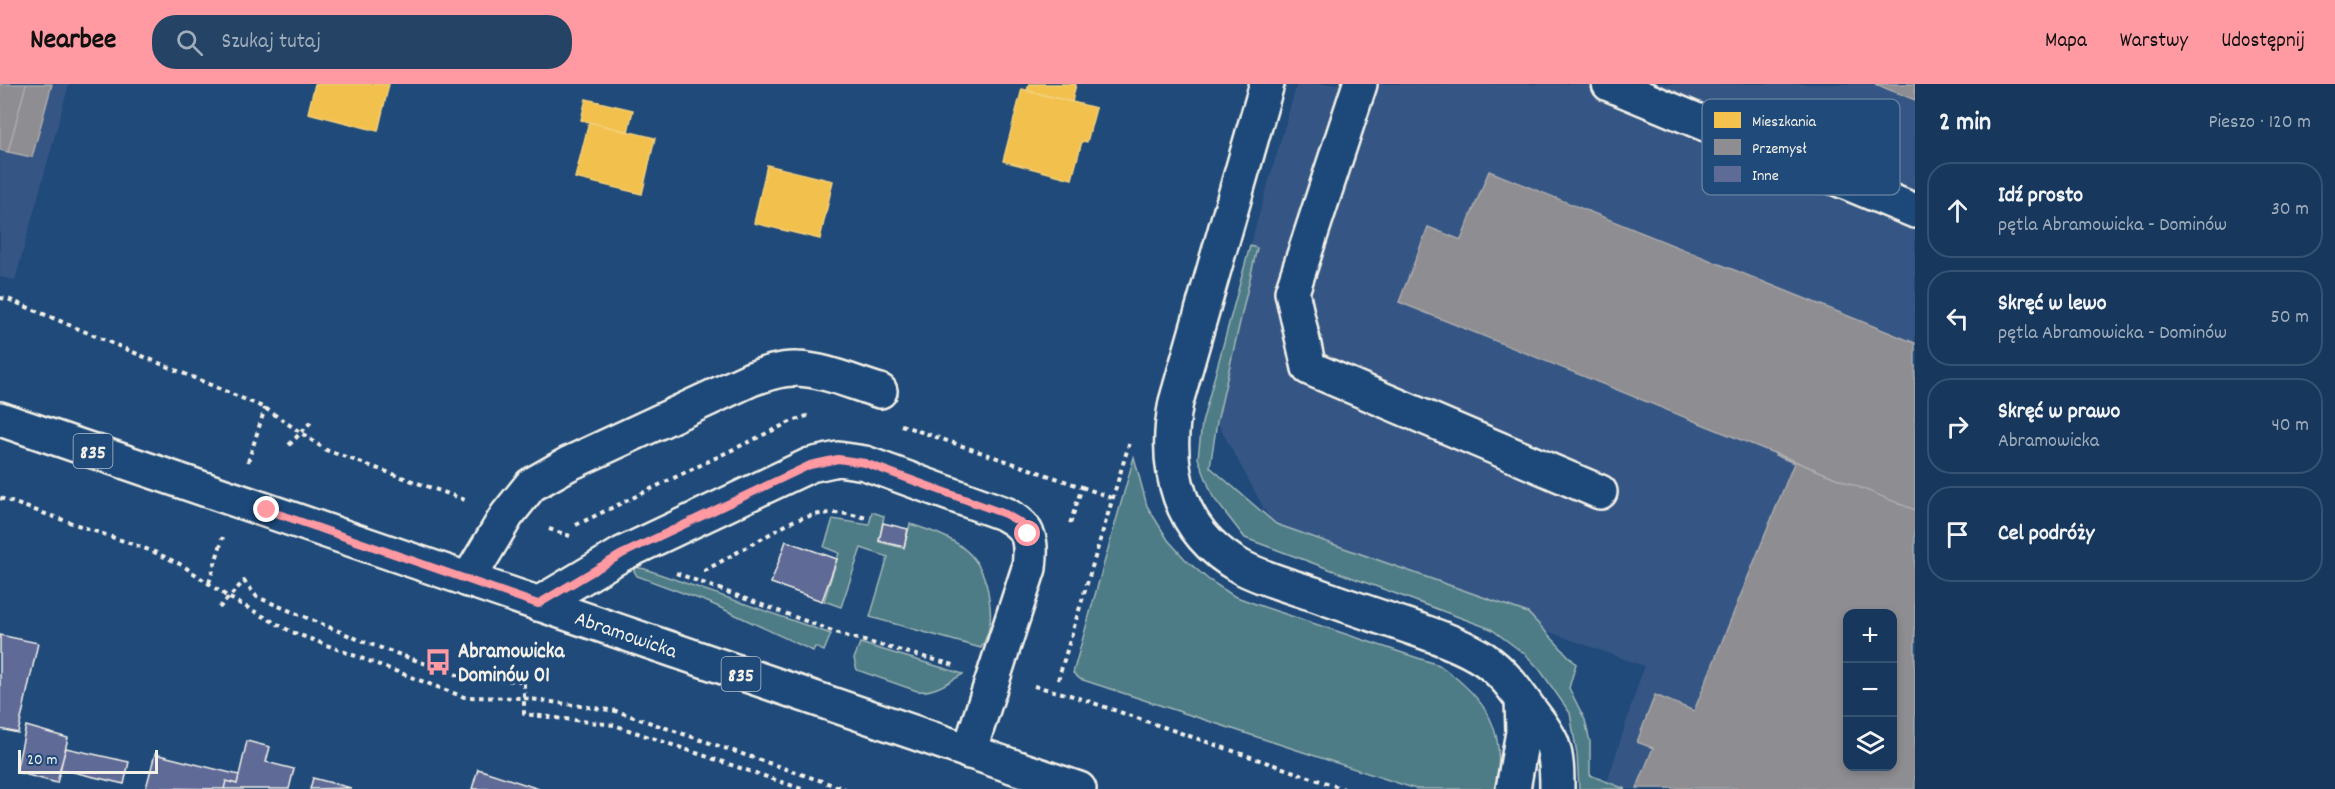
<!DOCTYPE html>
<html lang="pl">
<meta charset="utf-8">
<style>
:root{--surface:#17385c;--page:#244365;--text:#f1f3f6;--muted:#9eacbb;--line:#365272;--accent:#ff9aa2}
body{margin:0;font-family:Dekko,sans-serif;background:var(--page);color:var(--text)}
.controls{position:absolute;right:18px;bottom:18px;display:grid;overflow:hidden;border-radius:12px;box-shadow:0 3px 9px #0003}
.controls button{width:54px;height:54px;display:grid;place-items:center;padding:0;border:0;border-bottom:2px solid var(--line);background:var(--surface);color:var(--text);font:30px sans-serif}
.scale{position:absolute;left:18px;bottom:15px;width:140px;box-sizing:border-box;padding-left:6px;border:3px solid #f4f1e8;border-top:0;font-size:16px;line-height:21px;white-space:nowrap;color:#f4f1e8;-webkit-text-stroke:4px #1f4a7a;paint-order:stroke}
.stop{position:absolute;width:18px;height:18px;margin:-14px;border:4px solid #ff9aa2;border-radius:50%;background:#fff}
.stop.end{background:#ff9aa2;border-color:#fff;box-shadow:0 2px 6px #0008}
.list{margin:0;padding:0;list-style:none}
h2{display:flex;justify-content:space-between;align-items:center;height:78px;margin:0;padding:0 24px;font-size:26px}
h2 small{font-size:20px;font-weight:400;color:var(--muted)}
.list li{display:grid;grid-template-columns:39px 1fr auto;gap:18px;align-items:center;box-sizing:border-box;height:96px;margin:0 12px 12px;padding:0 12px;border:2px solid var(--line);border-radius:24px}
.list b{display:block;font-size:22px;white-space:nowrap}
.list p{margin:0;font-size:20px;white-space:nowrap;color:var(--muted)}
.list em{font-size:20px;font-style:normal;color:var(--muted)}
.icon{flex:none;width:33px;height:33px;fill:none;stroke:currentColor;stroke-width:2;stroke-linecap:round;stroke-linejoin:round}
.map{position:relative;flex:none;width:1915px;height:705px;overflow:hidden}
header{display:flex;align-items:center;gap:36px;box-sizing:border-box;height:84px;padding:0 30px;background:var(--accent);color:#111}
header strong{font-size:28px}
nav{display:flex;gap:33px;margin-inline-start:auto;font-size:21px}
.search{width:420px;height:54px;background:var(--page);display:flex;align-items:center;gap:15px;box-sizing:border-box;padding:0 21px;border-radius:24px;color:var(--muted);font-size:22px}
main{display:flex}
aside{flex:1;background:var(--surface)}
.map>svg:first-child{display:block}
.built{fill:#365785;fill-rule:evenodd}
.green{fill:#4e7c86;stroke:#a1b6b7;stroke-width:1.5}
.homes{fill:#f2c14e;stroke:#f3cf7c;stroke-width:1.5}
.industry{fill:#8d8d92;stroke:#acabac;stroke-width:1.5;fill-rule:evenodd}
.building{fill:#5f6b97;stroke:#f4f1e8;stroke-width:1.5}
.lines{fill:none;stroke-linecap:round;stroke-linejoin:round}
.minor-casing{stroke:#f4f1e8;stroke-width:38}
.major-casing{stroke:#f4f1e8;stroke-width:38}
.path{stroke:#f4f1e8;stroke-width:4;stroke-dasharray:4.5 4.5;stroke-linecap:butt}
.minor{stroke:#1f4a7a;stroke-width:33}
.major{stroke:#1f4a7a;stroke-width:33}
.route{stroke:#ff9aa2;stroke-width:8}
.labels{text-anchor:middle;stroke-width:6;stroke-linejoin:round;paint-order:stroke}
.shield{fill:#1f4a7a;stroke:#b4bfc7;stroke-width:1.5}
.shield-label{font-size:20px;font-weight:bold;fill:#f4f1e8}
.street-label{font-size:21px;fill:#f4f1e8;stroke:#1f4a7a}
.poi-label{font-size:21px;font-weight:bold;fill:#f4f1e8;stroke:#1f4a7a;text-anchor:start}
.key{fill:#1f4a7a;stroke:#5f7c9b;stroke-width:1.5}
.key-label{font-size:16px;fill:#f4f1e8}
</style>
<header>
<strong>Nearbee</strong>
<div class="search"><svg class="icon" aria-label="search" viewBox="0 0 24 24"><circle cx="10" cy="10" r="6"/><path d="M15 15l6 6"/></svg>Szukaj tutaj</div>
<nav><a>Mapa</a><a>Warstwy</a><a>Udostępnij</a></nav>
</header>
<main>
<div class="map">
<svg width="1915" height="705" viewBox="0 0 1915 705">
<rect width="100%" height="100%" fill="#1f4a7a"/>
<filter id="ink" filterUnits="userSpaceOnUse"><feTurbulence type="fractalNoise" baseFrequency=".0167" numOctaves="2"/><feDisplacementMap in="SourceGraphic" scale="12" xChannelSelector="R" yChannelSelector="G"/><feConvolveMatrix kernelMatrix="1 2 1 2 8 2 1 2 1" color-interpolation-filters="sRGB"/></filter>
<g filter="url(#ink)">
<path class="built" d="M 0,0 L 69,0 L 15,196 L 0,193 Z
M 1297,0 L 1915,0 L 1915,705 L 1605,705 L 1644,582 L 1278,450 L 1217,338 L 1257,165 L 1250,162 ZM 1848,530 L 1892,530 L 1892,682 L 1848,682 Z"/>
<path class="green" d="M 1250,162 L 1257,164 L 1217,338 L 1210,383 L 1276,440 L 1528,529 L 1576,580 L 1569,604 L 1585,636 L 1590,658 L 1590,691 L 1625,705 L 1579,705 L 1577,670 L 1570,629 L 1540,586 L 1526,571 L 1491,545 L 1245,454 L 1213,413 L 1198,374 L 1202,339 Z
M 1134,373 L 1147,422 L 1168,456 L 1186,476 L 1209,496 L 1234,512 L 1264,523 L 1439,581 C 1486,614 1508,646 1495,705 L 1416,705 L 1080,595 L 1073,589 Z
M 872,428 L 884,432 L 879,458 L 904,464 L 910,440 C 952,453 983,466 989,514 C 992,532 991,547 981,564 L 870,533 L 888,473 L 861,464 L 841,523 L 824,517 L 839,469 L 824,463 L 833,435 L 869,441 Z
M 635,483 L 645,485 L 831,550 L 824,567 L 815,563 L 813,567 L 710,519 L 637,492 L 634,487 Z
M 860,559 L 963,590 C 949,598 934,609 917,607 L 857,586 L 854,575 Z"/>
<path class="homes" d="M 315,0 L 389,0 L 378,47 L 308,29 Z
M 1029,0 L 1076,0 L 1072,18 L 1027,7 Z
M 1022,5 L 1096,24 L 1087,58 L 1082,57 L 1072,95 L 1003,77 Z
M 586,15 L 633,26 L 628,48 L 581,36 Z
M 589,38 L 655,54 L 642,110 L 575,94 Z
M 767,81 L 833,97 L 820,155 L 754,139 Z"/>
<path class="industry" d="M 0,0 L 26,0 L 8,68 L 0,66 Z
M 26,0 L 52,0 L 32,73 L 8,68 Z
M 1875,0 L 1915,0 L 1915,16 Z
M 1489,87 L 1915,259 L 1915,426 L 1399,218 L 1428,143 L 1461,156 Z
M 1775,369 L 1915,426 L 1915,705 L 1637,704 L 1653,664 L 1637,658 L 1655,611 L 1694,627 L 1794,379 L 1775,371 ZM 1848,530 L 1892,530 L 1892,682 L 1848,682 Z"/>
<path class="building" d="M 883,439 L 908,445 L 904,463 L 879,457 Z
M 786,457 L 837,475 L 822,517 L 771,499 Z
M 0,551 L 38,559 L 18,649 L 0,645 Z
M 26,642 L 68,654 L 57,699 L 16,688 Z
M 247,657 L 270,663 L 266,678 L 294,685 L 289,705 L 224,705 L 226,697 L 237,700 Z
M 66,664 L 129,678 L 124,700 L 60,685 Z
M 155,670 L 239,691 L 237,700 L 226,697 L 224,705 L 146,704 Z
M 478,685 L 539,705 L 472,705 Z
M 313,694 L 351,704 L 310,705 Z"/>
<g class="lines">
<defs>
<path id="minor" d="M 1267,0 L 1176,318 C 1163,384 1178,448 1241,483 C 1264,495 1290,502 1314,510 C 1347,522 1380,533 1413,544 C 1438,553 1462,561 1484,575 C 1503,588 1514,604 1527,622 C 1535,633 1547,647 1552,660 C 1557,674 1557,690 1557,705
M 1360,0 L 1292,208 L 1309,284 L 1600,408
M 1609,0 L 1915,127
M 468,496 L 507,431 L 531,401 L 568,380 L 751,295 C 765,290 782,284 797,285 C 825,286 853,299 880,307
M 538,520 L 622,470 L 810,381 L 838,375 L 865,379 L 1005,430 C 1031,444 1032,457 1029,484 L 969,668
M 1513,705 L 1523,648 L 1522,615"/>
<g id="major">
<path id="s1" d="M 0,335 L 1079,705"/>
</g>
</defs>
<use href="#minor" class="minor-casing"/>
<use href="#major" class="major-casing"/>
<path class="path" d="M 0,214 L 8,215 L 265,324 L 326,366 L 468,417
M 901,341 L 1082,403 L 1069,443
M 289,361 L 311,338
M 248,378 L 265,324
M 1082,403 L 1112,414
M 0,414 L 152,467 L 182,481 L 228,513 L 292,548 L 464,613 L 524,614 L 616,627 L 845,705
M 576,441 L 790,338 L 812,330
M 549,445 L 570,452
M 704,487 L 793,437 C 823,427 837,427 867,434
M 676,489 L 846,552 L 954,581
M 209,499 L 223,453
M 219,524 L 244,497 L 257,513 L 367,559 L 469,595 L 524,597 L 524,630 L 614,641 L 802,705
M 1058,596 L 1129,360
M 1034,602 L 1070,611 L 1344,705"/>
<use href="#minor" class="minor"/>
<use href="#major" class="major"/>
</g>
</g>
<g class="lines" filter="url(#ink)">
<path class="route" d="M 267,426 L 538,520 L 622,470 L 810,381 L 838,375 L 865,379 L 1005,430 L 1021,439 L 1028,450"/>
</g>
<defs>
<symbol id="bus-bare" viewBox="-9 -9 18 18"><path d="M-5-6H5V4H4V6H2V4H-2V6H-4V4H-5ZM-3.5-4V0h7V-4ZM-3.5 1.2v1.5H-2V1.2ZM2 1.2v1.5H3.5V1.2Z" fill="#ff9aa2" stroke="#1f4a7a" stroke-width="2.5" paint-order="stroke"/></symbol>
</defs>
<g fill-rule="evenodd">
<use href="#bus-bare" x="419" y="559" width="38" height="38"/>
</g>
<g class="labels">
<g class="shield">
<rect x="73.5" y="350" width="39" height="34" rx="4.5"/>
<rect x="721.5" y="573" width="39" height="34" rx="4.5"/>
</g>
<g class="shield-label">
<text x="93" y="374">835</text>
<text x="741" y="597">835</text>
</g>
<g class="street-label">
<text dy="7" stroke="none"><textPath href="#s1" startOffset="662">Abramowicka</textPath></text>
</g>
<g class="poi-label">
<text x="458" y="573">Abramowicka<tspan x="458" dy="24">Dominów 01</tspan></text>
</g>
</g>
<rect x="1702" y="15" width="198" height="96" rx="9" class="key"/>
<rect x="1714" y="28" width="27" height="16" fill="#f2c14e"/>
<rect x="1714" y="55" width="27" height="16" fill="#8d8d92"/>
<rect x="1714" y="82" width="27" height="16" fill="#5f6b97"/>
<g class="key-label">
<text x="1752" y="42">Mieszkania</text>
<text x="1752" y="69">Przemysł</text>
<text x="1752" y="96">Inne</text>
</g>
</svg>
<div class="controls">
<button>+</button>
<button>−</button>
<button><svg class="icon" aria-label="layers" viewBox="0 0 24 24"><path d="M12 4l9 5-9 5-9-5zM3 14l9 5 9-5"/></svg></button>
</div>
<div class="scale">20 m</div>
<div class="stop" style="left:1028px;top:450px"></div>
<div class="stop end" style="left:267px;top:426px"></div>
</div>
<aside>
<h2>2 min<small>Pieszo · 120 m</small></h2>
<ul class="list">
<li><svg class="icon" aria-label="ahead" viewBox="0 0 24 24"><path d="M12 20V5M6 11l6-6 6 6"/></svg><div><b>Idź prosto</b><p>pętla Abramowicka - Dominów</p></div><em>30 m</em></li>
<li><svg class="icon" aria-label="left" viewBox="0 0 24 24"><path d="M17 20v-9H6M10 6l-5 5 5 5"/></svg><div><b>Skręć w lewo</b><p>pętla Abramowicka - Dominów</p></div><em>50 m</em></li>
<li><svg class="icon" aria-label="right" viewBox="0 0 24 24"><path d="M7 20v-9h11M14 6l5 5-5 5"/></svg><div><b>Skręć w prawo</b><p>Abramowicka</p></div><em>40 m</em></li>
<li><svg class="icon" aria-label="arrive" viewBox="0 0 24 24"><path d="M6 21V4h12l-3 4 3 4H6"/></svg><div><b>Cel podróży</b></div></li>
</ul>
</aside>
</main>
